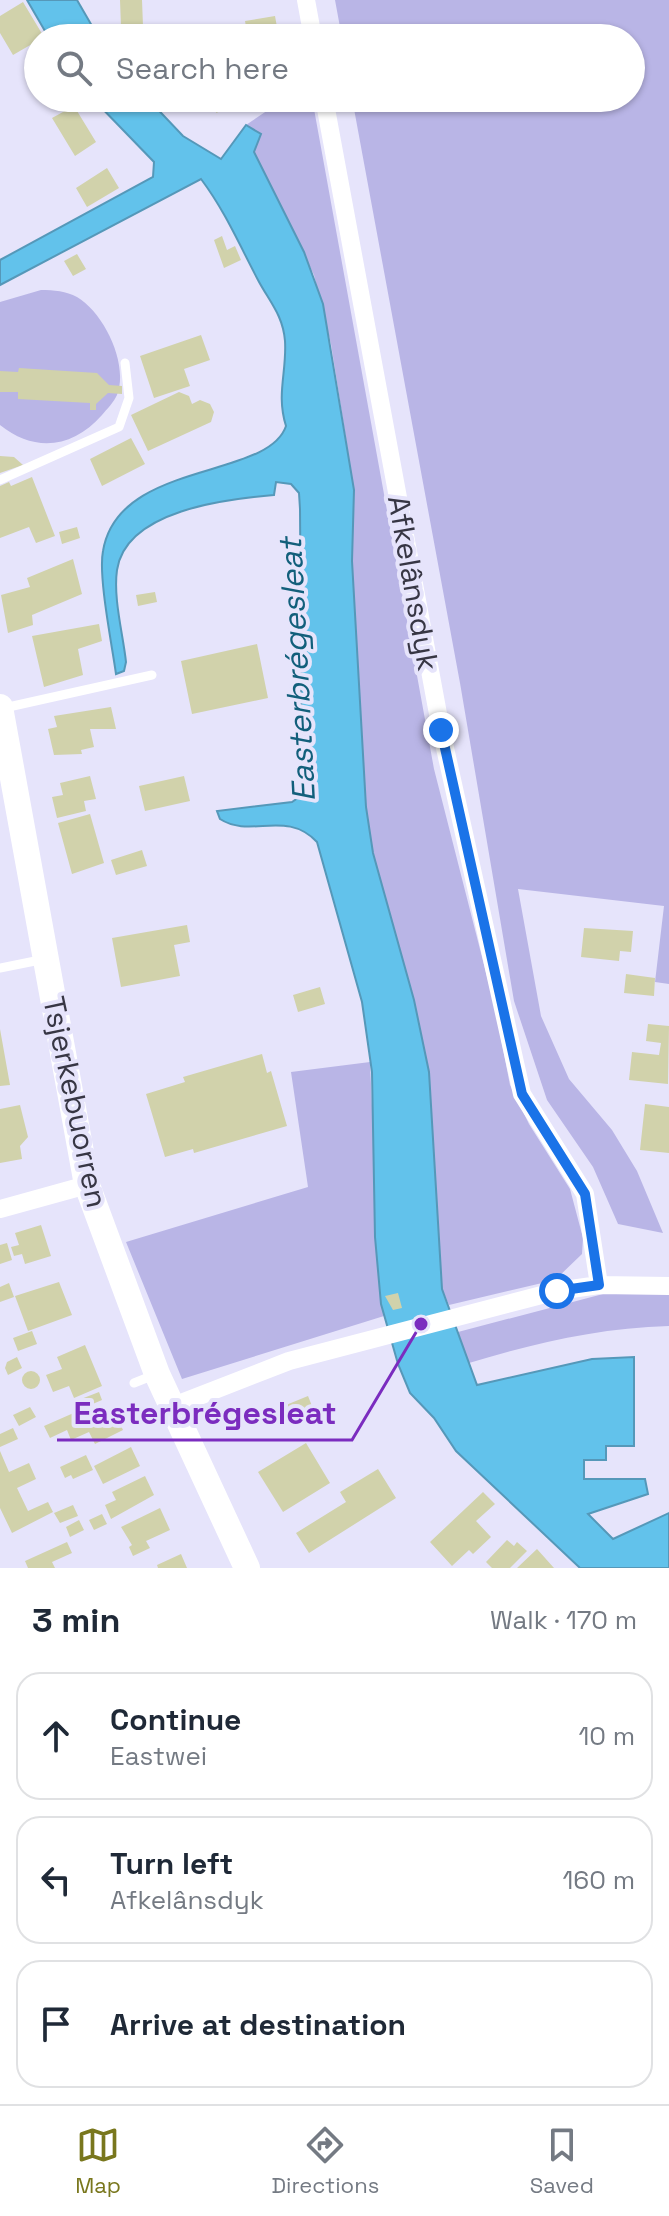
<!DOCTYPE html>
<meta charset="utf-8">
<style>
:root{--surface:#fff;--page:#f6f6f7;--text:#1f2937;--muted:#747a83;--line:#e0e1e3;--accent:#79771d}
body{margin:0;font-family:"Space Grotesk",sans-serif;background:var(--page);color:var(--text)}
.stop{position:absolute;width:24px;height:24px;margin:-18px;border:6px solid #1a73e8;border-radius:50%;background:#fff}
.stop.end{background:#1a73e8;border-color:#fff;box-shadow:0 2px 8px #0008}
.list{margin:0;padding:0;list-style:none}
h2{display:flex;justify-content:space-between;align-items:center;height:104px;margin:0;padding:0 32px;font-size:34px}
h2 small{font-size:26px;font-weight:400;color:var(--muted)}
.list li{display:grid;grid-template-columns:52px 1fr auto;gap:24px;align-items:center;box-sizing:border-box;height:128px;margin:0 16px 16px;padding:0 16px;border:2px solid var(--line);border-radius:24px}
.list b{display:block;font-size:30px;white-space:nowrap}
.list p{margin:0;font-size:26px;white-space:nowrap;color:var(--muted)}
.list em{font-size:26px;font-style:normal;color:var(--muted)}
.icon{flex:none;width:44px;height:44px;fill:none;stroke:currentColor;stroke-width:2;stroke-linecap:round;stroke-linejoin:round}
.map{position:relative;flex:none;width:669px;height:1568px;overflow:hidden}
.search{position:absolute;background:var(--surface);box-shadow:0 2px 6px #0004;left:24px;right:24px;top:24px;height:88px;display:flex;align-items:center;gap:20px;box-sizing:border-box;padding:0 28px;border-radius:44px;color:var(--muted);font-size:30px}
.sheet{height:536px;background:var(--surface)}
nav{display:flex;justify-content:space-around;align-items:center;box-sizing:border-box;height:112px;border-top:2px solid var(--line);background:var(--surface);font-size:22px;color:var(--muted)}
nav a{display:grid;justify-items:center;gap:4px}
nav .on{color:var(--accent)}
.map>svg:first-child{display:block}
.green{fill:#b9b5e6}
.water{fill:#62c2eb;stroke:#5598b9;stroke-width:2}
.building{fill:#d1d2ab}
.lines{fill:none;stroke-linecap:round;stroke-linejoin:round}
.lane{stroke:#fff;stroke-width:9}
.street{stroke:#fff;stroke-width:18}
.secondary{stroke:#fff;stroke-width:26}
.route{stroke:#1a73e8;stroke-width:10}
.labels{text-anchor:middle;stroke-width:8;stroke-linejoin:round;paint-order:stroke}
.street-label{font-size:30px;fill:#373644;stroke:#e6e4fb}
.water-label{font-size:32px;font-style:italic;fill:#125f7b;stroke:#e6e4fb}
.leader{fill:none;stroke:#7b2cbf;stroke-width:3}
.callout-dot{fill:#7b2cbf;stroke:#e6e4fb;stroke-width:3}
.callout-label{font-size:32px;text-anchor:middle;font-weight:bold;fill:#7b2cbf;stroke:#e6e4fb;stroke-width:8;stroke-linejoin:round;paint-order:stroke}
</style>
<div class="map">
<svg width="669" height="1568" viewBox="0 0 669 1568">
<rect width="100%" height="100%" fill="#e6e4fb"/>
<path class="green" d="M 335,0 L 669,0 L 669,984 L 655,982 L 664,906 L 518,889 L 541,1016 L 569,1079 L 612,1130 L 637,1171 L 663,1233 L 618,1224 L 593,1167 L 547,1100 L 514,1001 L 460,683 L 352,98 L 631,98 L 631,38 L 342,38 Z
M 286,98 L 312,98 L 434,769 L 495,1008 L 510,1085 L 529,1124 L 570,1189 L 583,1238 L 582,1254 L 555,1280 L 449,1305 L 442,1289 L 429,1072 L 414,1000 L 373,853 L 366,807 L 352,561 L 354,490 L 331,344 L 314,275 L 254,152 L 261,134 L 246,125 Z
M 41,290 C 54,290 66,291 77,297 C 104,313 129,364 117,395 C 114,402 107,409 102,415 C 73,448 35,453 0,425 L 0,302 Z
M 370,1062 L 381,1304 L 384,1316 L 182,1379 L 126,1242 L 308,1187 L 291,1072 Z
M 669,1288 L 669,1326 C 599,1328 535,1343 469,1363 L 458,1332 L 622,1289 Z"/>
<path class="water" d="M 27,0 L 77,0 L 99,38 L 49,38 Z
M 92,98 L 147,98 L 183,136 L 221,159 L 246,125 L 261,134 L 254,152 L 304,252 L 323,304 L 354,490 L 352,561 L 366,807 L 373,853 L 414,1000 L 429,1072 L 442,1289 L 477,1385 L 592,1359 L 634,1357 L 634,1446 L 606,1446 L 606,1460 L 584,1460 L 584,1479 L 645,1479 L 648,1494 L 588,1514 L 613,1539 L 669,1513 L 669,1568 L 580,1568 L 456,1451 L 434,1418 L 410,1393 L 398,1364 L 381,1304 L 375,1237 L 372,1072 L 362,1002 L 317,842 C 286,809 251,839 220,819 L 217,811 L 292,802 L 302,795 L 300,509 L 299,493 L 291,484 L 276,482 L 274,495 C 227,499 126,510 117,570 C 113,598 123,634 126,662 L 124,671 L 116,674 C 112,645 98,576 103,551 C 118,460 268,480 286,426 C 276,394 287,372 285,341 C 283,315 269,301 258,280 C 239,244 225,211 201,179 L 0,285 L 0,260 L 153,177 L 154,162 Z"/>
<path class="building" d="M 120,0 L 142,0 L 143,26 L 121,27 Z
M 23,2 L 44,37 L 13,55 L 0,33 L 0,16 Z
M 275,16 L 279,38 L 248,38 L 245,21 Z
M 188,98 L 228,98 L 217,113 L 202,101 L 198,106 Z
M 74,106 L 96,142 L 75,156 L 52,118 Z
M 107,168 L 119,188 L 87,207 L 76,188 Z
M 222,236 L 227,250 L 235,246 L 241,260 L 224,268 L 214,240 Z
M 77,254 L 86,269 L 73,276 L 64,261 Z
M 201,335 L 210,360 L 184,369 L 190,386 L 154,398 L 140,356 Z
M 19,368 L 97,373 L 109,385 L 122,386 L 122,394 L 108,393 L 96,404 L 96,410 L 90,410 L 90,403 L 18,399 L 18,392 L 0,392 L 0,371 L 18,372 Z
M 179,392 L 189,396 L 192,404 L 200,400 L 210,404 L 214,412 L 211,422 L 148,451 L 131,415 Z
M 131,438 L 145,464 L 102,486 L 90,459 Z
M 0,456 L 14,457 L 23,465 L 0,473 Z
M 32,477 L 55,536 L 36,543 L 29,527 L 0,538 L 0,486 L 9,482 L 11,486 Z
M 77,527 L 80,538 L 62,544 L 59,532 Z
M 73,559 L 82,594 L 32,615 L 33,625 L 8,633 L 1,595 L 30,587 L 27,578 Z
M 155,592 L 157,602 L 138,606 L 136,595 Z
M 99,624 L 102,641 L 78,649 L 83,675 L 44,687 L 32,636 Z
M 257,644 L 268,698 L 192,714 L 181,661 Z
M 111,707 L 116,729 L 90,729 L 94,747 L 81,750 L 82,754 L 54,755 L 48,729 L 57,727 L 54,716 Z
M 90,776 L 96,799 L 84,801 L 86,811 L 57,818 L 52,797 L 63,795 L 60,783 Z
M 184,776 L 190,801 L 145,811 L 139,786 Z
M 90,814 L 104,863 L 72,874 L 58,823 Z
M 142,850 L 147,866 L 116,875 L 111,860 Z
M 187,925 L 190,942 L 174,945 L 180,976 L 121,987 L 112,938 Z
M 584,928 L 633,931 L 631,952 L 620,951 L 619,961 L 581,957 Z
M 626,974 L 655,978 L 654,996 L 624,993 Z
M 320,987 L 325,1004 L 298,1012 L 293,995 Z
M 648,1024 L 669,1026 L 668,1084 L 629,1080 L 632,1052 L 659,1055 L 661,1043 L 646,1041 Z
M 0,1029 L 10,1085 L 0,1086 Z
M 262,1054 L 267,1073 L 271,1071 L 287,1126 L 194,1153 L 193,1149 L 165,1157 L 146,1094 L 185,1082 L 183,1077 Z
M 645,1104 L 669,1107 L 669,1153 L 640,1150 Z
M 20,1105 L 28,1137 L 20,1146 L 22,1159 L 0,1163 L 0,1109 Z
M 41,1225 L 51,1256 L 25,1264 L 22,1254 L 14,1256 L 11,1247 L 19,1245 L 15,1233 Z
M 7,1243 L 12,1260 L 0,1264 L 0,1245 Z
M 59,1282 L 72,1315 L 28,1331 L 15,1296 Z
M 9,1283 L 14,1297 L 0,1302 L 0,1287 Z
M 398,1293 L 402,1308 L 393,1310 L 385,1296 Z
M 32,1331 L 37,1344 L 18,1351 L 13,1338 Z
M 85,1345 L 102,1386 L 74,1398 L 69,1386 L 53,1392 L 46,1375 L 62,1369 L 57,1357 Z
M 17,1357 L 22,1368 L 8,1375 L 5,1368 L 7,1362 Z
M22 1380a9 9 0 1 1 18 0a9 9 0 1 1-18 0Z
M 99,1392 L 102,1400 L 88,1406 L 93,1418 L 113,1409 L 123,1430 L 95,1444 L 89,1432 L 71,1440 L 67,1430 L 50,1438 L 44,1426 L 85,1408 L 81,1399 Z
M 308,1396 L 314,1411 L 292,1420 L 286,1405 Z
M 30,1407 L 36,1417 L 19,1426 L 13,1415 Z
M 13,1428 L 18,1439 L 0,1447 L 0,1434 Z
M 306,1443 L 330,1483 L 283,1512 L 258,1472 Z
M 131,1447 L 140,1466 L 103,1484 L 94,1466 Z
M 0,1451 L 9,1472 L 29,1463 L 36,1479 L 17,1488 L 28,1511 L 48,1502 L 53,1512 L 12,1533 L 0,1508 Z
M 86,1455 L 93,1470 L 73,1479 L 71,1475 L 65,1478 L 60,1467 Z
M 378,1469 L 396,1498 L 309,1553 L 296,1533 L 346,1502 L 340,1492 Z
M 145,1476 L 154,1495 L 111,1519 L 105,1505 L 116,1500 L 112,1492 Z
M 483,1492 L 495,1504 L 476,1521 L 491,1537 L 473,1554 L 469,1550 L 452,1566 L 430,1542 Z
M 73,1505 L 78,1516 L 60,1523 L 54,1513 Z
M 160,1508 L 170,1530 L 146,1541 L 150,1548 L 133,1556 L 129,1547 L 132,1545 L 121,1527 Z
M 102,1514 L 107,1524 L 94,1530 L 89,1520 Z
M 79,1520 L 84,1530 L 70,1537 L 66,1527 Z
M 507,1540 L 514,1546 L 517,1542 L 527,1551 L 510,1568 L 492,1568 L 486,1562 Z
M 67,1542 L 72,1553 L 52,1562 L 55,1568 L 28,1568 L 25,1561 Z
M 537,1549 L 554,1568 L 517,1568 Z
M 181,1554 L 187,1568 L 158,1568 L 157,1565 Z"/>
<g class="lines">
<path class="lane" d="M 0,480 L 119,427 L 129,398 L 125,363
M 4,708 L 152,675
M 0,968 L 45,959
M 134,1383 L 154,1375"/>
<path class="street" d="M 306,0 L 313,38
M 324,98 L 441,730 L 522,1094 L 585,1194 L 599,1285
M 0,1209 L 87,1185
M 171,1407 L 289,1361 L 557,1291 L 599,1285 L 669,1286"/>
<path class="secondary" d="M 0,707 L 87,1185 L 157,1374 L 247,1568"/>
</g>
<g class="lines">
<path class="route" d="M 441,730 L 522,1094 L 585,1194 L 599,1285 L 557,1291"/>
</g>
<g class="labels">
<g class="street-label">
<text transform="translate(413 583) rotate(80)" y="10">Afkelânsdyk</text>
<text transform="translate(75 1102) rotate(78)" y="10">Tsjerkebuorren</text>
</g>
<g class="water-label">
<text transform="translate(297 670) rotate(-93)" y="11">Easterbrégesleat</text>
</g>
</g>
<path class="leader" d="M421 1324L352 1440H57"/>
<circle class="callout-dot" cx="421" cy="1324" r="8"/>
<g class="callout-label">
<text x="205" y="1424">Easterbrégesleat</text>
</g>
</svg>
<div class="stop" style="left:557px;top:1291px"></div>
<div class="stop end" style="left:441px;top:730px"></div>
<div class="search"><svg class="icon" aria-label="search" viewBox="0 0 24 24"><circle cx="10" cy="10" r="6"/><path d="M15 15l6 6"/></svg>Search here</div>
</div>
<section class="sheet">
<h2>3 min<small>Walk · 170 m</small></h2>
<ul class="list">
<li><svg class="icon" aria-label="ahead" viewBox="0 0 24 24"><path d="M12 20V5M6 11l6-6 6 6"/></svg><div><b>Continue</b><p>Eastwei</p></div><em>10 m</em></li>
<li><svg class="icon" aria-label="left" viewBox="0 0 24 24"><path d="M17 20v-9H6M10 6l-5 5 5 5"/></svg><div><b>Turn left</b><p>Afkelânsdyk</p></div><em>160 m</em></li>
<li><svg class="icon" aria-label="arrive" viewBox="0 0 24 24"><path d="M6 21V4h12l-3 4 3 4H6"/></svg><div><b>Arrive at destination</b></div></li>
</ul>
</section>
<nav>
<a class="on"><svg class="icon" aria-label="map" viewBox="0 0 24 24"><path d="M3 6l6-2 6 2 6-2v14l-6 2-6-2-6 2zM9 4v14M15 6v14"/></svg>Map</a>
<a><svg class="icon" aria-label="directions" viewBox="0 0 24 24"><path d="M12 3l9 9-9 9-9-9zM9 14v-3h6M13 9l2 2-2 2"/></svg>Directions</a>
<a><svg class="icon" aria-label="saved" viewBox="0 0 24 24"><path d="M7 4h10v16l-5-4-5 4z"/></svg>Saved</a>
</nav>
